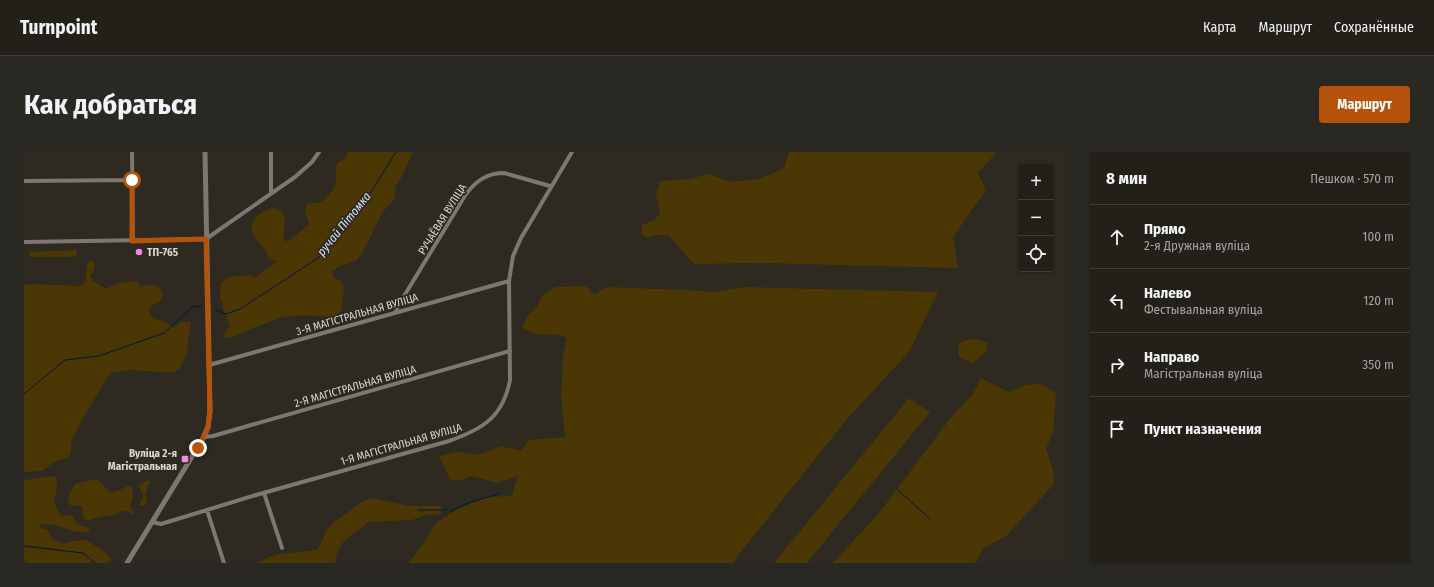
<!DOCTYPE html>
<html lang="ru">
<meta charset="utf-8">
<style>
:root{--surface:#222019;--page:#2a2822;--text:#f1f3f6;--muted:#a2a3a2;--line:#3f3e38;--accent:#b45309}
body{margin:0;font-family:"Fira Sans Condensed",sans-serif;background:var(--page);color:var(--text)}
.controls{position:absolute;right:12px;top:12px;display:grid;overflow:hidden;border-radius:4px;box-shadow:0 1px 3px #0004}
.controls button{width:36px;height:36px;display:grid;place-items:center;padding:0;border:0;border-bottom:1px solid var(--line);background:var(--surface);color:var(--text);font:20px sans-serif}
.stop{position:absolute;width:12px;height:12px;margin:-9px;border:3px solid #b45309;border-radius:50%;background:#fff}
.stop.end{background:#b45309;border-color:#fff;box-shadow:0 1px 4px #0008}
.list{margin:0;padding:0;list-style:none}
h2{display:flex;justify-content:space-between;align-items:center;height:52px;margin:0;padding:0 16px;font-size:17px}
h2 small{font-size:13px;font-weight:400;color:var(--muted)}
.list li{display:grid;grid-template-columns:26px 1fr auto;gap:12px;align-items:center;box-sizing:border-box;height:64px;padding:0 16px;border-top:1px solid var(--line)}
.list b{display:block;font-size:15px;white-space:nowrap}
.list p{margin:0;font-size:13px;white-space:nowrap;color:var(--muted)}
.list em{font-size:13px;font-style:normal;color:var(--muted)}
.icon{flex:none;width:22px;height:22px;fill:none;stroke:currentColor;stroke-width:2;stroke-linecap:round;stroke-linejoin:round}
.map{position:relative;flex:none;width:1042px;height:411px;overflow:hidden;border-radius:4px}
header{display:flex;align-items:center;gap:24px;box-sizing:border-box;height:56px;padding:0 20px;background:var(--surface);border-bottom:1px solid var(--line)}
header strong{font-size:19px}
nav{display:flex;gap:22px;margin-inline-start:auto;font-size:14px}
.intro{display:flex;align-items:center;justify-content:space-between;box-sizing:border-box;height:96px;padding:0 24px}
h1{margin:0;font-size:28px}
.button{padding:10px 18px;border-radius:4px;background:var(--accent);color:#fff;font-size:14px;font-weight:700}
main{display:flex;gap:24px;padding:0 24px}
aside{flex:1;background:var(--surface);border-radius:4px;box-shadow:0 1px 3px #0004}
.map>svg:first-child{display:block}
.green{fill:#4a3703}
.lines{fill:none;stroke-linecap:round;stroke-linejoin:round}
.stream{stroke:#001543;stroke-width:1}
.minor{stroke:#7c7774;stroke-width:4}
.tertiary{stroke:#7c7774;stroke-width:5}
.route{stroke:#b45309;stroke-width:5}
.poi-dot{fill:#fc86e4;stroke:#2e2a21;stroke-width:1.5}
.labels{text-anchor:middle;stroke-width:3.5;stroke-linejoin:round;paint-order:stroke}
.street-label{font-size:11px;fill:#d9d6d0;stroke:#2e2a21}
.poi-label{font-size:11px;font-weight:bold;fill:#d9d6d0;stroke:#2e2a21;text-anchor:start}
.water-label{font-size:12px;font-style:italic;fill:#dae4f5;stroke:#2e2a21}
</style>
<header>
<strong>Turnpoint</strong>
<nav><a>Карта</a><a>Маршрут</a><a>Сохранённые</a></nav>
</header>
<div class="intro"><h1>Как добраться</h1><a class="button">Маршрут</a></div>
<main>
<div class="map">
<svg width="1042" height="411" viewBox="0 0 1042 411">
<rect width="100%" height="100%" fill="#2e2a21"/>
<path class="green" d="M 324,0 L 389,0 L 376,28 L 371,34 L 371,46 L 358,61 L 339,100 L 333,108 L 314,115 L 308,119 L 309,125 L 318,130 L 320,138 L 317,160 L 309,165 L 279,163 L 258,165 L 205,186 L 200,185 L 201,181 L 206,174 L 199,157 L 199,151 L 196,148 L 197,131 L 204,125 L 226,123 L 230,126 L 235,124 C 238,117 247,116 252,110 L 252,108 L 245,107 C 244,104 243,100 241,98 C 233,86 221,82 232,66 C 236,60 244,57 251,56 L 259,61 L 261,70 L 259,86 L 261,89 L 265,89 L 285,72 C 285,67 279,60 282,54 C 284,50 293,52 297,50 C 301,47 308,40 310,36 C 314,27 311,19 313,11 L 321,7 Z
M 765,0 L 973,0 L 954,21 L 962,38 L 929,85 L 934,116 L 734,111 L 670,112 L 644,83 L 630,83 L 623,86 L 617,82 L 618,73 L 629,69 L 636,62 L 632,42 L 636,29 L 666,27 L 684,22 L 706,30 L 736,27 L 760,16 Z
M 53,98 L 52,104 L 49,105 L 6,105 L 5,103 L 6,100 Z
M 64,109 L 69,109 L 71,112 L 70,118 L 66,124 L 69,129 L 82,137 C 94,131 99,129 113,130 L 117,135 C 126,132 129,132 137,137 L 139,142 L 137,148 L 126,155 L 125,161 L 131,167 L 141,170 L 150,176 L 157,170 L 167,170 L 162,203 L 156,216 L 149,221 L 105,218 L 86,221 L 57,270 L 47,290 L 47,300 L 44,306 L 31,309 L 18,319 L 0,320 L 0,133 L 10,132 L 55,134 L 60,132 C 63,125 62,117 64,109 Z
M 561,134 L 571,143 L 582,135 L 660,138 L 690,140 L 720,135 L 914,140 L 885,200 L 823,267 L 708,411 L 384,411 L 400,391 L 412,371 L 434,357 L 464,345 L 488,344 L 494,323 L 474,331 L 447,324 L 435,329 L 426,327 L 415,304 L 434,300 L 454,303 L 477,294 L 497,299 L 505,288 L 541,285 L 537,243 L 539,203 L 543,186 L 536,183 L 511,182 L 498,176 L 504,163 L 514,154 L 517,145 L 531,135 Z
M 952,187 L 964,191 L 962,200 L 952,208 L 950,212 L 935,205 C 932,189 938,188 952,187 Z
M 957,226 L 985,240 L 1002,233 L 1017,231 L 1032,242 L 1029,280 L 1022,297 L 1029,318 L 1030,332 L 982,384 L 960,396 L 951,411 L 809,411 L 855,361 L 928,264 L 949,242 Z
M 885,246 L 906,260 L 783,411 L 750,411 Z
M 31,324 C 36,333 31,341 30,350 L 34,359 L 39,364 L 48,363 L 53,372 L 65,376 L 65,380 C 47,383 33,369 16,373 L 15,376 L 24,378 L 29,388 L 40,391 L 48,389 L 62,388 L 81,400 L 87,407 L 84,411 L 0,411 L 0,328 Z
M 73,327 L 86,340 C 97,340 99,334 107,334 C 111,341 108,348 106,355 L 110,360 L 110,362 L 101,359 L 95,360 L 91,363 L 80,364 L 66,368 L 61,368 L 58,362 L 58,354 L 47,354 L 44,348 L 47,339 L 51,332 Z
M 122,329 L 126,329 L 121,343 L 123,346 L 122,353 L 118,354 L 115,353 C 116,350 119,347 119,344 C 119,339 115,338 115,333 Z
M 346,346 L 385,354 L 418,354 L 417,362 L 402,363 L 388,368 L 344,370 C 328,386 315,385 311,411 L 234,411 C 247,400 276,401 293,398 L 299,388 L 301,380 L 310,370 L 338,350 Z"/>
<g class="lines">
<path class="stream" d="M 192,158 L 202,162 L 216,157 L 294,106 L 342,48 L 372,0
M 0,242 L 41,208 L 75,204 L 140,181 L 168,155 L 178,154
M 873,337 L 906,367
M 394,358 L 423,358
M 427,359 C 437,353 449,349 461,346 C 467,344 471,344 476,340
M 0,394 L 59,401 L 71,411"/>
<path class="minor" d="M 108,0 L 109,89
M 247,0 L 247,41
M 0,29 L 108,28
M 0,90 L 182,87 L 271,25 L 288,10 L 295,0
M 372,160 L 374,154 L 442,42 C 452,29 463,21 480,21 L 526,34
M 185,213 L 485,129
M 180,285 L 189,284 L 486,199
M 240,341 L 258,396
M 183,358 L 200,411
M 128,370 L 137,372 L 232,343 L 425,289 C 459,277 479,265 486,228 L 485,129 L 489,104 L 497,86 L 548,0"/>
<path class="tertiary" d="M 103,411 L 180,285 L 184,275 L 186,259 L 181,0"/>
</g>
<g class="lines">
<path class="route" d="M 108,28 L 108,89 L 182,87 L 186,259 L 184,275 L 174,296"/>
</g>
<g class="poi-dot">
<circle cx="115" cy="100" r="4"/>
<rect x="157" y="303" width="8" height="8" rx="2"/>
</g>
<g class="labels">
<g class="street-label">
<text transform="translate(418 67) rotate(-58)" y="4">РУЧАЁВАЯ ВУЛІЦА</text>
<text transform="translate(333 162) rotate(-16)" y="4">3-Я МАГІСТРАЛЬНАЯ ВУЛІЦА</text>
<text transform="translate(331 234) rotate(-16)" y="4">2-Я МАГІСТРАЛЬНАЯ ВУЛІЦА</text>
<text transform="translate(377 292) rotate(-16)" y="4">1-Я МАГІСТРАЛЬНАЯ ВУЛІЦА</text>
</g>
<g class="poi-label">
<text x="123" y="104">ТП-765</text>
<text x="153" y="305" text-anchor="end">Вуліца 2-я<tspan x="153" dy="13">Магістральная</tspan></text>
</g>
<g class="water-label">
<text transform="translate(320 72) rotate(-51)" y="4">ручай Пітомка</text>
</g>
</g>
</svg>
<div class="controls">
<button>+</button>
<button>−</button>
<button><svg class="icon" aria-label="locate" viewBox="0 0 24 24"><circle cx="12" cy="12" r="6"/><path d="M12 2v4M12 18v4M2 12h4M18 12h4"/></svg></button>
</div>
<div class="stop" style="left:108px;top:28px"></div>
<div class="stop end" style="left:174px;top:296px"></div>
</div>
<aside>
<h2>8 мин<small>Пешком · 570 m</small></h2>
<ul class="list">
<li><svg class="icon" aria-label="ahead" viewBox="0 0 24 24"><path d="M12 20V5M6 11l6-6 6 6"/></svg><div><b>Прямо</b><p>2-я Дружная вуліца</p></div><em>100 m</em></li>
<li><svg class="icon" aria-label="left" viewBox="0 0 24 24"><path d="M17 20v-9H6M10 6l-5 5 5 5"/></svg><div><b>Налево</b><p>Фестывальная вуліца</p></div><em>120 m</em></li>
<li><svg class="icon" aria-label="right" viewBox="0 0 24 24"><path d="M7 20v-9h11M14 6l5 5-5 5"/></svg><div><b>Направо</b><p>Магістральная вуліца</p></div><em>350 m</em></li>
<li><svg class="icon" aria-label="arrive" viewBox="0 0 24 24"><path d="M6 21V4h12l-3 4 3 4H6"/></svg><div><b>Пункт назначения</b></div></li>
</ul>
</aside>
</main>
